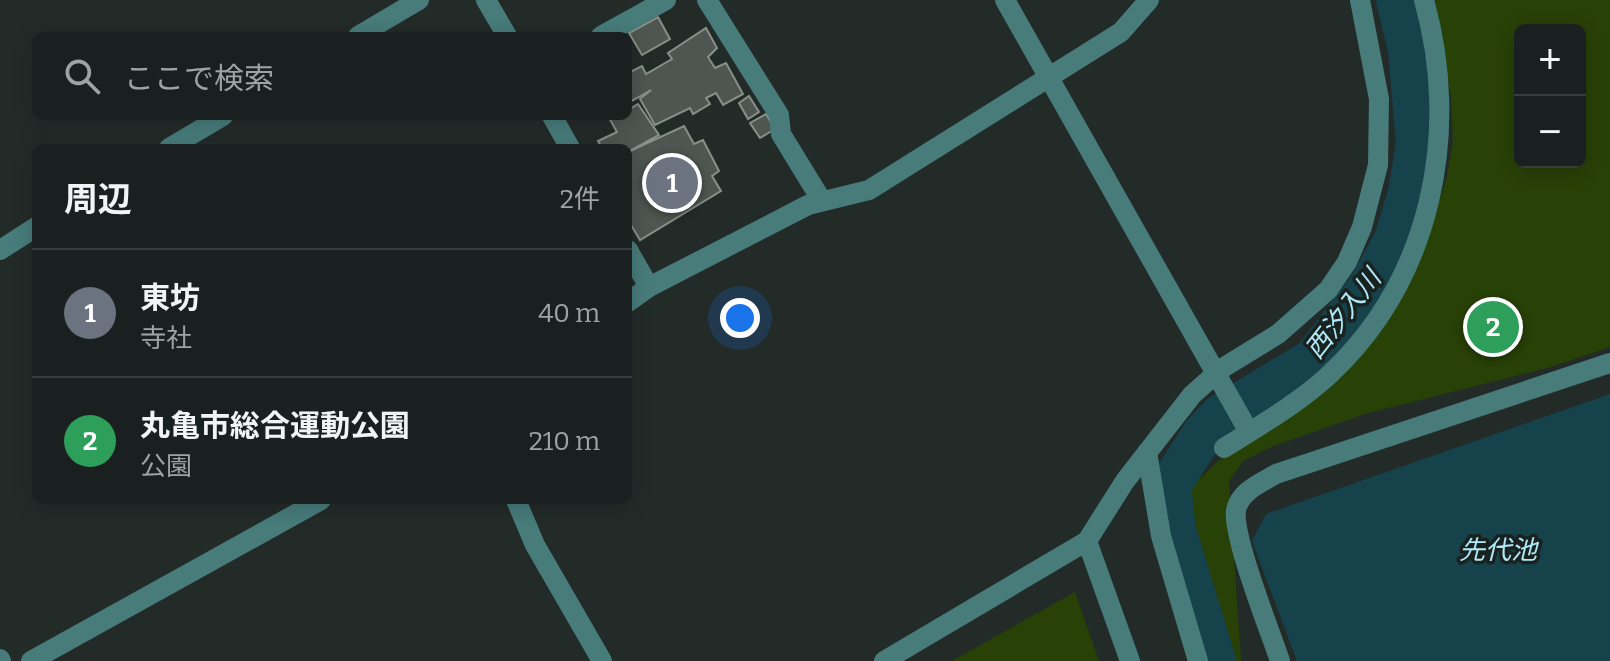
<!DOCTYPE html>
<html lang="ja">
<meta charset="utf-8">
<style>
:root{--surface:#1a201f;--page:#272d2c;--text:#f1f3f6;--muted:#9fa3a4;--line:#383e3d;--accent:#f3a443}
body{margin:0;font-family:Bitter,"Noto Sans JP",serif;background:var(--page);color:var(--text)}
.controls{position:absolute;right:24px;top:24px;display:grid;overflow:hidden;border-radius:12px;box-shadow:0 4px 20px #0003}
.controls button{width:72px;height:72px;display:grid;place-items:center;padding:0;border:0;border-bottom:2px solid var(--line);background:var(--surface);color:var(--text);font:40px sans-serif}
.you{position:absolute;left:740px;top:318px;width:28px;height:28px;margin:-20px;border:6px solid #fff;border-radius:50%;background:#1a73e8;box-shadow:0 0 0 12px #1a73e833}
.badge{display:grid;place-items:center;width:52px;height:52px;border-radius:50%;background:var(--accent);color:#fff;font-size:26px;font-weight:700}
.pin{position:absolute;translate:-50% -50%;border:4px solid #fff;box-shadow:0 2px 8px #0006}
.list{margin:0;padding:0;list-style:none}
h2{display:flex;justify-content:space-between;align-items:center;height:104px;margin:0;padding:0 32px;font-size:34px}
h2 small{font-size:26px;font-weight:400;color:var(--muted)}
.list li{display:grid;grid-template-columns:52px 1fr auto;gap:24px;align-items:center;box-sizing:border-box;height:128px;padding:0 32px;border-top:2px solid var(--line)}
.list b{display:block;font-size:30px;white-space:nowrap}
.list p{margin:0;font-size:26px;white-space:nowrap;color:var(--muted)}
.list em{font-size:26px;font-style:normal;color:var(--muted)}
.icon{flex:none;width:44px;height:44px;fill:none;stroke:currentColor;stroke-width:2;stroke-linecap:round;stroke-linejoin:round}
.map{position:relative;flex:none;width:1610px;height:661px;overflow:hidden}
.search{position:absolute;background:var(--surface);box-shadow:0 4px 20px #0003;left:32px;top:32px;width:600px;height:88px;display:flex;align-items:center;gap:20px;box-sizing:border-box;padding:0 28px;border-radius:12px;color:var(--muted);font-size:30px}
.panel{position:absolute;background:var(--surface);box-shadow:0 4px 20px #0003;left:32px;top:144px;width:600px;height:360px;border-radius:12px}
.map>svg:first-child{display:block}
.green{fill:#284107;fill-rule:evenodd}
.water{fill:#16424c}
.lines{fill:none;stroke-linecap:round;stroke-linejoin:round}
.river{stroke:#16424c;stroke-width:42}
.building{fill:#4f5651;stroke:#88908a;stroke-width:2}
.minor{stroke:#477c7b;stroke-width:20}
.labels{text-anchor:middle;stroke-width:7;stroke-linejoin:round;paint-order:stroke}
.water-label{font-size:26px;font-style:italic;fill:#afe9f8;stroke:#1a221f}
</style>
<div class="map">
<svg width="1610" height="661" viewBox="0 0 1610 661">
<rect width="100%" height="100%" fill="#232b29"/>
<path class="green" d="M 1435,0 L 1610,0 L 1610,347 L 1551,367 L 1365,414 L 1271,447 L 1243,461 L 1229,481 L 1241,661 L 1190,661 L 1151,526 L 1239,441 L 1363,345 L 1419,253 L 1446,181 L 1453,142 L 1451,98 ZM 1520,30 L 1580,30 L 1580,162 L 1520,162 Z
M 1075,592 L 1099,661 L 952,661 L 968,652 Z"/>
<path class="water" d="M 1610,394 L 1610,661 L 1297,661 L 1252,541 L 1266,514 Z"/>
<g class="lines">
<path class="river" d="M 1215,661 L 1175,530 L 1170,485 L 1203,434 L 1221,415 L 1314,359 L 1369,287 L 1395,240 L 1409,193 L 1417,144 L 1409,49 L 1397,0"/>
</g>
<path class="building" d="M 658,17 L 670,39 L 642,55 L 629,33 Z
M 706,28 L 717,48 L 708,57 L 715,68 L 726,63 L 743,94 L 723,105 L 716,93 L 706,98 L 710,104 L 693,114 L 690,108 L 655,125 L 640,99 L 651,90 L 628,103 L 628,73 L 642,66 L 646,74 L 672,59 L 668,53 Z
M 749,96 L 759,112 L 748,119 L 739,103 Z
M 638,104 L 659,135 L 628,152 L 628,148 L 602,148 L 598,141 L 617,132 L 608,116 L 628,116 L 628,110 Z
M 766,114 L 775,129 L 760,138 L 750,123 Z
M 684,126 L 694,144 L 703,140 L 719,171 L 712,176 L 721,191 L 640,240 L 628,220 L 628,152 Z"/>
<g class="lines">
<path class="minor" d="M 486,0 L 507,36
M 707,0 L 779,115 L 781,134 L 822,201
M 1005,0 L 1249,432
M 358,36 L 419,0
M 601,36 L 666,0
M 552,116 L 570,148
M 169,148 L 223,116
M 0,250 L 36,227
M 628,250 L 649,287
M 628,302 L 649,287 L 808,205 L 869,190 L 1121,32 L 1149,0
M 1224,448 C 1259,426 1299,403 1329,375 C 1432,279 1461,132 1424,0
M 1147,452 L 1161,536 L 1198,661
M 516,500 L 535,545 L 602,661
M 1087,541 L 1130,661
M 0,659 L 1,661
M 31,661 L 321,500
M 884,661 L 1087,541 L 1125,481 L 1192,395 L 1221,369 L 1278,334 L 1328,290 L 1347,262 L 1362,227 L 1378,165 L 1379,99 L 1360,0
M 1280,661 C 1270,631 1232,536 1236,510 C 1240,491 1261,483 1276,474 L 1610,363"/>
</g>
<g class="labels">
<g class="water-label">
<text transform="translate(1343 314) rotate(-52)" y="9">西汐入川</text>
<text x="1498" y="559">先代池</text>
</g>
</g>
</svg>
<div class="controls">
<button>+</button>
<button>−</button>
</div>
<div class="you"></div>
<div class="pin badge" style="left:672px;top:183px;background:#6b7280">1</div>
<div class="pin badge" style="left:1493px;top:327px;background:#2e9e5b">2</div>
<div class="search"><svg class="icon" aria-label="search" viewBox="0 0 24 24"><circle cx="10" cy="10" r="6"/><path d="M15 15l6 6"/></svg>ここで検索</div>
<section class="panel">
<h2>周辺<small>2件</small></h2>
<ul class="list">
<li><span class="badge" style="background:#6b7280">1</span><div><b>東坊</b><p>寺社</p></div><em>40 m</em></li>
<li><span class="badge" style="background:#2e9e5b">2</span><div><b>丸亀市総合運動公園</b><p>公園</p></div><em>210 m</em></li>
</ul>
</section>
</div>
